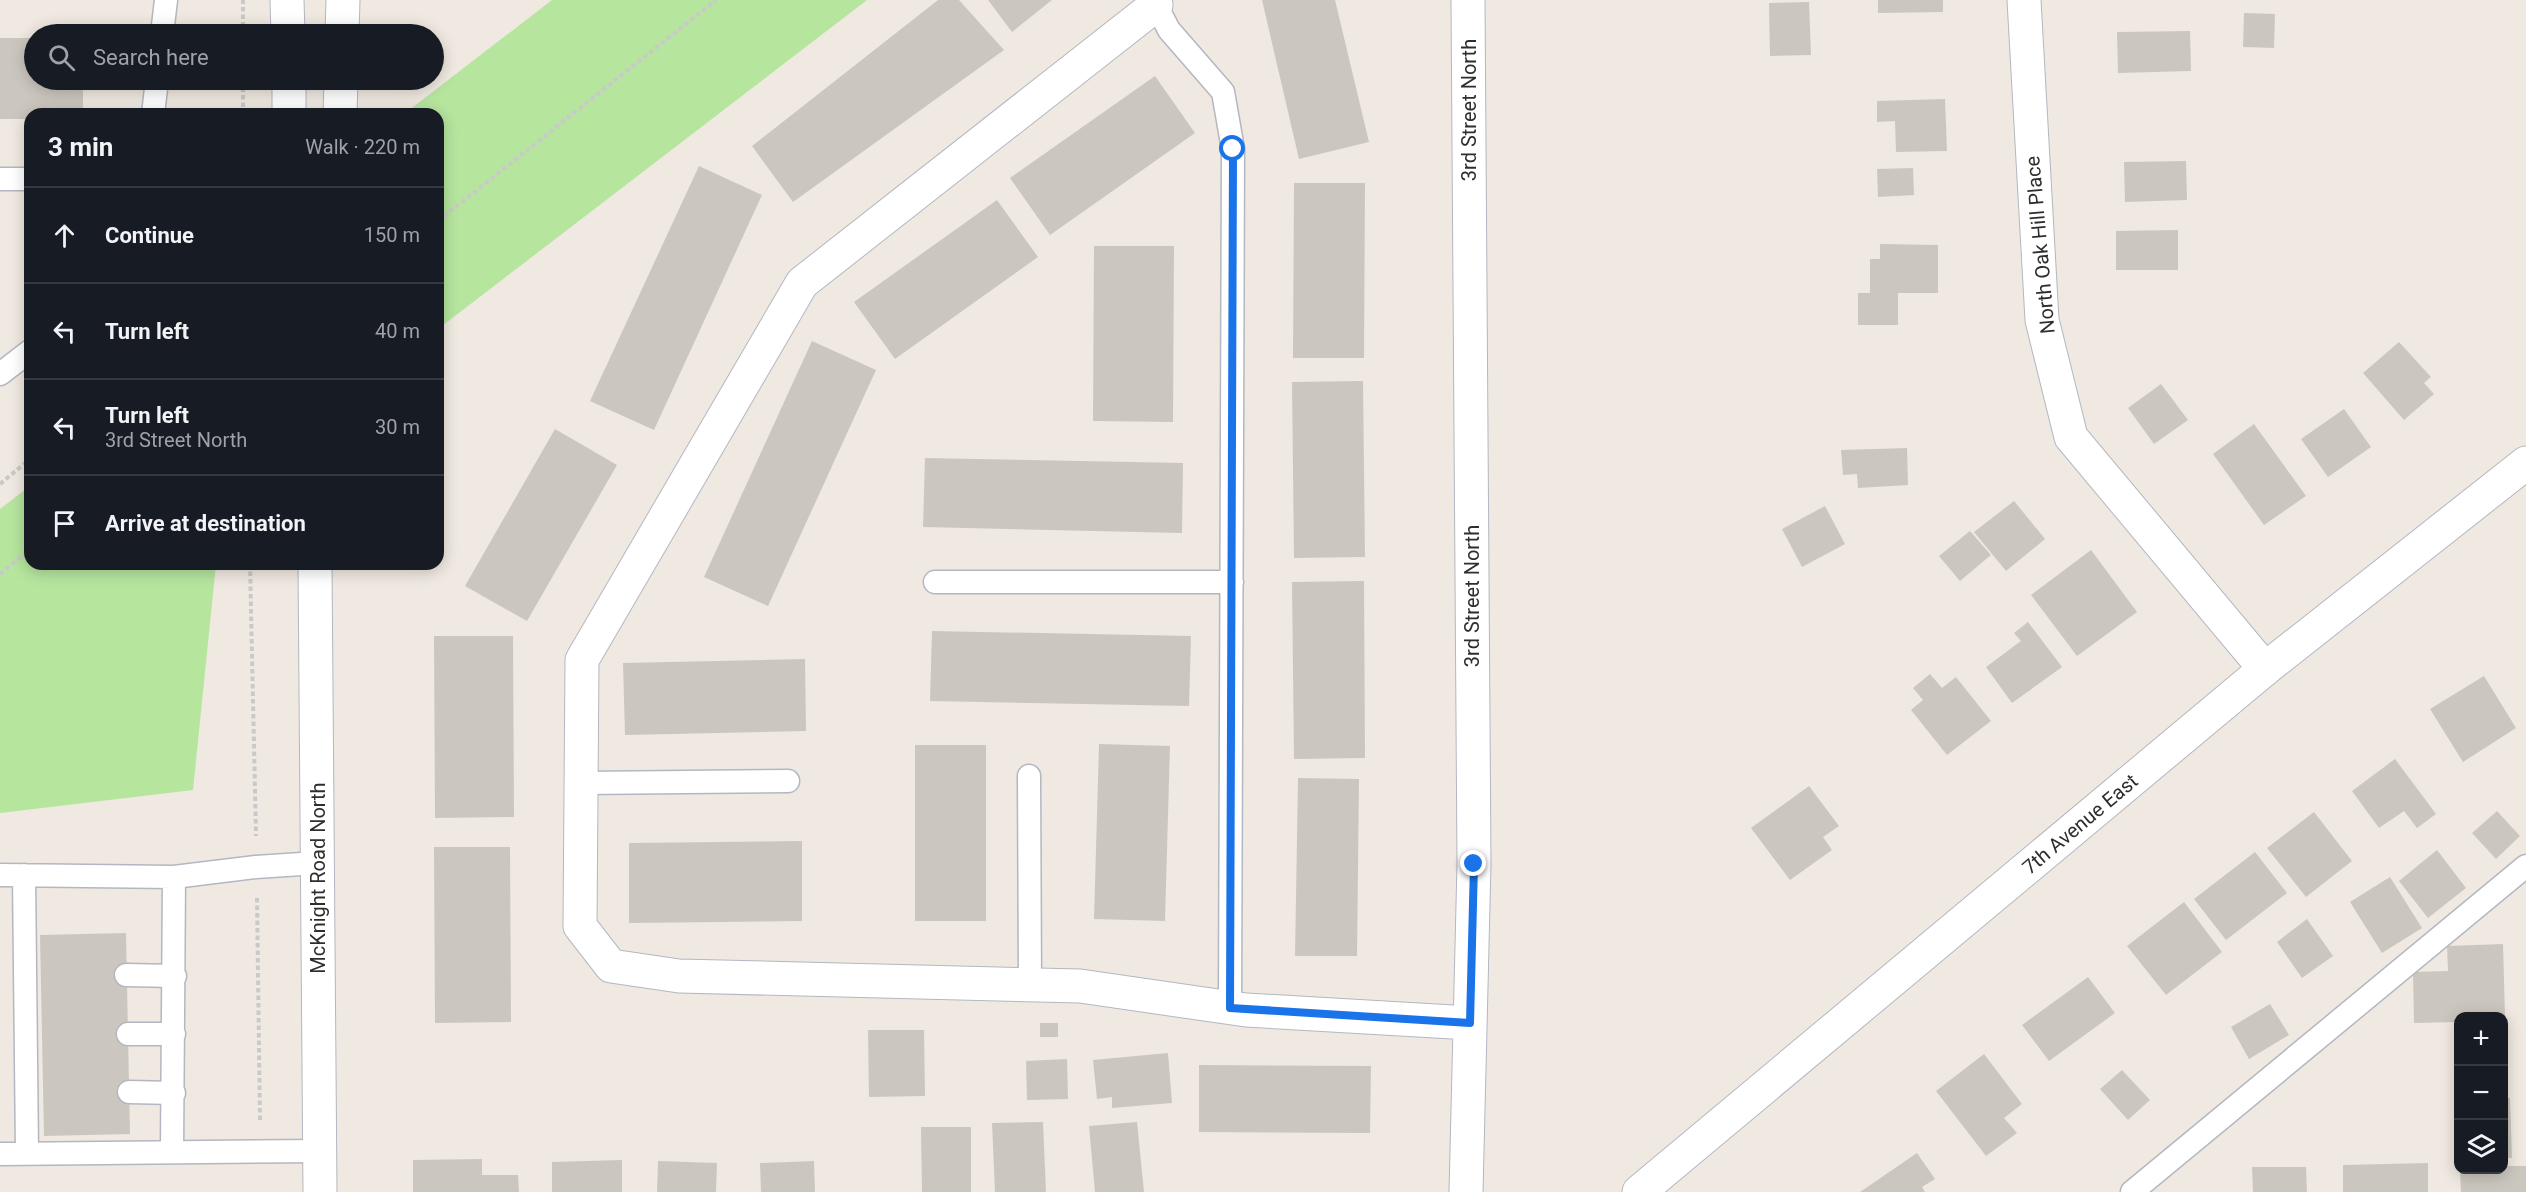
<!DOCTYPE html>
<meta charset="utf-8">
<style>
:root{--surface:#171b24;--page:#242831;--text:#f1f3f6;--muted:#9ea1a6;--line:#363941}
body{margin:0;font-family:Roboto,sans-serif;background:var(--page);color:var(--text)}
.controls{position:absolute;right:18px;bottom:18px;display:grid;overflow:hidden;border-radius:12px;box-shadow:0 3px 15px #0003}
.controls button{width:54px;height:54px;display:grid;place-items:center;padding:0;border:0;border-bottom:2px solid var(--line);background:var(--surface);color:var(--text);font:30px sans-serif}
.stop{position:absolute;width:18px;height:18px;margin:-14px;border:4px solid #1a73e8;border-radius:50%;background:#fff}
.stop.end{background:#1a73e8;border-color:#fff;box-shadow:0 2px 6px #0008}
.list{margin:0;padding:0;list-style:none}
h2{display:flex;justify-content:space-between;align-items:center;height:78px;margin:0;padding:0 24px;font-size:26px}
h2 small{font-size:20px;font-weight:400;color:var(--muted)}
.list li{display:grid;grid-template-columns:39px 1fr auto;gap:18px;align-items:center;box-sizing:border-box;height:96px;padding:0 24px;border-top:2px solid var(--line)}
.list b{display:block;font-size:22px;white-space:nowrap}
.list p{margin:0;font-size:20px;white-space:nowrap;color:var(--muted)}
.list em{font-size:20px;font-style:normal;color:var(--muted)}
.icon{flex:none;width:33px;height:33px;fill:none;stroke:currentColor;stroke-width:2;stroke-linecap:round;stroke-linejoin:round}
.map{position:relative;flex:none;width:2526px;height:1192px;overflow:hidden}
.search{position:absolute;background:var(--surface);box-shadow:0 3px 15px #0003;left:24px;top:24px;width:420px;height:66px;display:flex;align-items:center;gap:15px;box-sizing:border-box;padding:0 21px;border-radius:33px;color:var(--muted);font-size:22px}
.panel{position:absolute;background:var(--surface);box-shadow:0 3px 15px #0003;left:24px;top:108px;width:420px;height:462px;border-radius:18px}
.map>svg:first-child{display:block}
.green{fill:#b6e59e}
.building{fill:#cbc7bf}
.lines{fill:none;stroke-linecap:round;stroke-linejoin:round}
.lane-casing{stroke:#b4b7c1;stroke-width:25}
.street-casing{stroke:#b4b7c1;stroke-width:35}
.secondary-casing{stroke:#b4b7c1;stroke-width:35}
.path{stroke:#c9c9c9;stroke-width:4;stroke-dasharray:4.5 3;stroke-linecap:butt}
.lane{stroke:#fff;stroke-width:22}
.street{stroke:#fff;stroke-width:33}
.secondary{stroke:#fff;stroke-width:33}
.route{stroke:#1a73e8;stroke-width:8}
.labels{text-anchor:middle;stroke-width:6;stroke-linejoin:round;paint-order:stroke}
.street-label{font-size:20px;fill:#2e2e2e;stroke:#fff}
</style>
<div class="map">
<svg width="2526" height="1192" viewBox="0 0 2526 1192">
<rect width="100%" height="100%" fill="#efe9e1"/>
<path class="green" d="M 552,0 L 867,0 L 438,329 L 438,114 L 404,114 Z
M 30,486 L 30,564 L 216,564 L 193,790 L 0,813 L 0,509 Z"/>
<path class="building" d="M 938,0 L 959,0 L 1004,50 L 793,202 L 752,146 Z
M 988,0 L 1052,0 L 1012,32 Z
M 1262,0 L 1335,0 L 1369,142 L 1299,159 Z
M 1878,0 L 1943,0 L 1943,12 L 1878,13 Z
M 1809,2 L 1811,55 L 1770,56 L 1769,3 Z
M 2244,13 L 2275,14 L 2274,48 L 2243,47 Z
M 2190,31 L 2191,71 L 2118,73 L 2117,32 Z
M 0,38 L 34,38 L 34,80 L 83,80 L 83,114 L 30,114 L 30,119 L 0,119 Z
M 1155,76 L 1195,133 L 1050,235 L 1010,178 Z
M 1945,99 L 1947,151 L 1896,152 L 1895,121 L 1877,122 L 1877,101 Z
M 2186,161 L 2187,200 L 2125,202 L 2124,162 Z
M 699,166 L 762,195 L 654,430 L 590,401 Z
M 1913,168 L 1914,195 L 1878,197 L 1877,169 Z
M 1294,183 L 1365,183 L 1364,358 L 1293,358 Z
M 997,200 L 1038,257 L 895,359 L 854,302 Z
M 2178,230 L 2178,270 L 2116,270 L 2116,231 Z
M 1880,244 L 1938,245 L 1938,293 L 1898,293 L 1898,325 L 1858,325 L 1858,293 L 1870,293 L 1870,259 L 1880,259 Z
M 1094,246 L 1174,246 L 1173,422 L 1093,421 Z
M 812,341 L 876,370 L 768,606 L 704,577 Z
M 2399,342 L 2431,377 L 2424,383 L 2434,394 L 2404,420 L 2363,373 Z
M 1363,381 L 1365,557 L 1294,558 L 1292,382 Z
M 2161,384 L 2188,420 L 2154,444 L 2128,408 Z
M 2344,409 L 2371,447 L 2328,477 L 2301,439 Z
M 2254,424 L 2306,496 L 2264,525 L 2213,454 Z
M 555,429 L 617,465 L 527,621 L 465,586 Z
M 1907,448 L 1908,485 L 1858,488 L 1857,474 L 1843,475 L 1841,450 Z
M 925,458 L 1183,463 L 1182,533 L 923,527 Z
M 2014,501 L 2045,539 L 2006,571 L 1974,532 Z
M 1825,506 L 1845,544 L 1802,567 L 1782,529 Z
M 1970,531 L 1991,555 L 1960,581 L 1939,556 Z
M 2091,550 L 2137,612 L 2077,656 L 2031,595 Z
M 1364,581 L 1365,758 L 1294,759 L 1292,582 Z
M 2028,622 L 2062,667 L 2012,703 L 1986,667 L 2021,641 L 2014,633 Z
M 932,631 L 1191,636 L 1189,706 L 930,701 Z
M 434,636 L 513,636 L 514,817 L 435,818 Z
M 805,659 L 806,731 L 625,735 L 623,663 Z
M 1930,674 L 1942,688 L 1956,677 L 1991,721 L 1947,755 L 1911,710 L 1923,700 L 1913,688 Z
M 2484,676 L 2516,728 L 2463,762 L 2430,709 Z
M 1099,744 L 1170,746 L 1165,921 L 1094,919 Z
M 915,745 L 986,745 L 986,921 L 915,921 Z
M 2395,759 L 2436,814 L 2417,828 L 2404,811 L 2379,828 L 2352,791 Z
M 1298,778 L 1359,779 L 1357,956 L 1295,956 Z
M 1809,786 L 1839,826 L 1823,837 L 1832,850 L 1790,880 L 1751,828 Z
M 2497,811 L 2520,836 L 2496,859 L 2472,833 Z
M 2314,812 L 2352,861 L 2306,897 L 2267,848 Z
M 802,841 L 802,921 L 629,923 L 629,843 Z
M 434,847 L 510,847 L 511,1022 L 435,1023 Z
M 2437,850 L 2466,888 L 2428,918 L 2399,881 Z
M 2255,852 L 2287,893 L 2226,940 L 2194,899 Z
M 2390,877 L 2422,928 L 2382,953 L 2350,902 Z
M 2184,902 L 2222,952 L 2166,995 L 2127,946 Z
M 2307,919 L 2333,956 L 2302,978 L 2277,942 Z
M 126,933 L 130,1134 L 44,1136 L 40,935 Z
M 2503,944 L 2505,1016 L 2458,1016 L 2458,1022 L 2414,1023 L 2413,972 L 2448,971 L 2447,946 Z
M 2088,977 L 2115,1013 L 2049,1061 L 2022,1025 Z
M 2270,1004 L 2289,1035 L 2249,1059 L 2231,1027 Z
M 1040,1023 L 1058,1023 L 1058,1037 L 1040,1037 Z
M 868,1030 L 924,1030 L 925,1096 L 869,1097 Z
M 1168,1053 L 1172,1103 L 1112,1108 L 1112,1097 L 1097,1099 L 1093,1060 Z
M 1984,1054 L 2022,1104 L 2004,1118 L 2017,1133 L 1986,1156 L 1936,1091 Z
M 1067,1059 L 1068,1099 L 1027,1100 L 1026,1061 Z
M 1199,1065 L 1371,1066 L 1370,1133 L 1199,1132 Z
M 2122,1070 L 2150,1100 L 2128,1120 L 2100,1089 Z
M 2504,1098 L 2510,1098 L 2512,1158 L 2504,1158 Z
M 1043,1122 L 1046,1192 L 995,1192 L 992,1123 Z
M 1137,1122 L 1144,1192 L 1095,1192 L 1089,1126 Z
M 921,1127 L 971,1127 L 971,1192 L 922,1192 Z
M 1917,1153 L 1935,1179 L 1922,1187 L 1925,1192 L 1860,1192 Z
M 482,1159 L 482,1175 L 518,1175 L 519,1192 L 413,1192 L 413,1160 Z
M 622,1160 L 622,1192 L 552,1192 L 552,1162 Z
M 658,1161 L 717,1163 L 716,1192 L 657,1192 Z
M 814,1161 L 815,1192 L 761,1192 L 760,1163 Z
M 2428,1163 L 2428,1192 L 2343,1192 L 2343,1165 Z
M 2504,1166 L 2526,1166 L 2526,1192 L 2461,1192 L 2460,1170 L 2504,1170 Z
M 2252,1167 L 2306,1167 L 2307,1192 L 2253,1192 Z"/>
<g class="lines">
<defs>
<path id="lane" d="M 1160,0 L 1156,5 L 1169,30 L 1223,92 L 1233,149 L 1230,1008
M 162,34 L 166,0
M 153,114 L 157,80
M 0,179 L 30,179
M 0,374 L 30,351
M 935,582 L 1232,582
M 1029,776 L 1030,985
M 581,783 L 788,781
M 0,875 L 174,877
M 24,875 L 27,1153
M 126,975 L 175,976
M 128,1034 L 174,1034
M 129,1092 L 174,1093
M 172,1152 L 174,877 L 256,867 L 317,863
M 0,1154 L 320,1151
M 2132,1192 L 2526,866"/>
<path id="street" d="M 2024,0 L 2042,320 L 2071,437 L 2265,669
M 1156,5 L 802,283 L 582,660 L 580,926 L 611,966 L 679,976 L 1080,986 L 1246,1010 L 1470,1023
M 1466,1192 L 1474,864 L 1468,0"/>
<path id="secondary" d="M 287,0 L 288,34
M 342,34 L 343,0
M 289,80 L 289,114
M 340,114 L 341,80
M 315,564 L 320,1192
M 1639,1192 L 2265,669 L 2526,463"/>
</defs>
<use href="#lane" class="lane-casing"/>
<use href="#street" class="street-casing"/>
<use href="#secondary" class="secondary-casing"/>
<path class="path" d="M 243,34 L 243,0
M 243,80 L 243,114
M 438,221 L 716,0
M 0,484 L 30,459
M 250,564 L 256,836
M 0,574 L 30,550
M 257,898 L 260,1121"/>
<use href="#lane" class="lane"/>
<use href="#street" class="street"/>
<use href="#secondary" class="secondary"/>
</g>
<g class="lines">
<path class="route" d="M 1233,149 L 1230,1008 L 1470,1023 L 1474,864"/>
</g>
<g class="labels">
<g class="street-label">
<text transform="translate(1469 110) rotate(-90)" y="7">3rd Street North</text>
<text transform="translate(2040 245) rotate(-95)" y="7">North Oak Hill Place</text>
<text transform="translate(1472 596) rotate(-90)" y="7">3rd Street North</text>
<text transform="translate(2080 824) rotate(-40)" y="7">7th Avenue East</text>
<text transform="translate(318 878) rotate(-90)" y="7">McKnight Road North</text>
</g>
</g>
</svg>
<div class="controls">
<button>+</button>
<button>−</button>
<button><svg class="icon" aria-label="layers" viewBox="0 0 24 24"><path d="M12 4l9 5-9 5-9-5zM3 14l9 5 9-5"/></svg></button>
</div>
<div class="stop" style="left:1233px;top:149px"></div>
<div class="stop end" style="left:1474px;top:864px"></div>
<div class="search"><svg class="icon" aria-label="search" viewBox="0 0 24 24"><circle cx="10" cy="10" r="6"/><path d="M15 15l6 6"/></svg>Search here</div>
<section class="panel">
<h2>3 min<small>Walk · 220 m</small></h2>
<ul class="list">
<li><svg class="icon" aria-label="ahead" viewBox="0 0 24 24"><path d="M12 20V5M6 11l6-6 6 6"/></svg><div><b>Continue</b></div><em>150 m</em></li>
<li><svg class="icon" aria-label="left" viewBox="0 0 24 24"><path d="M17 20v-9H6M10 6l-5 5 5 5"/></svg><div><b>Turn left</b></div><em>40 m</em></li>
<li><svg class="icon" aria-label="left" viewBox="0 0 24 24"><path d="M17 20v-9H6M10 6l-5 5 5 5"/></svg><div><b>Turn left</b><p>3rd Street North</p></div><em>30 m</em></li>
<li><svg class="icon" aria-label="arrive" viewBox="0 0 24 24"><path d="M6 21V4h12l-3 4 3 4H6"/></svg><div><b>Arrive at destination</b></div></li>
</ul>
</section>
</div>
